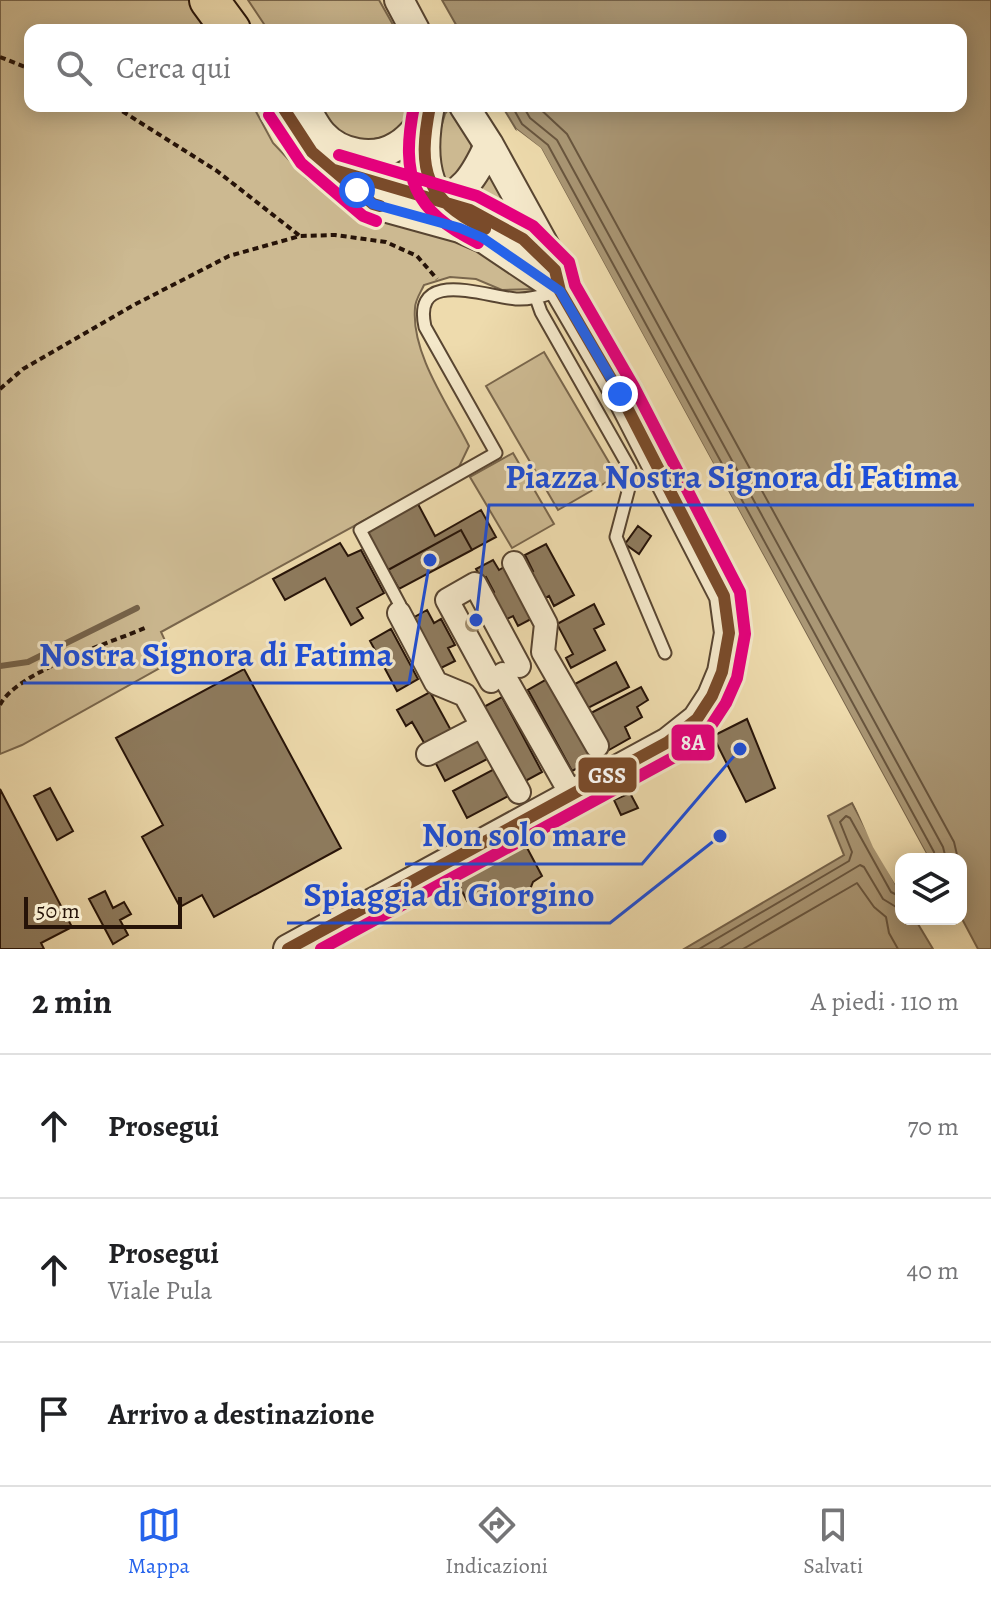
<!DOCTYPE html>
<html lang="it">
<meta charset="utf-8">
<style>
:root{--surface:#fff;--page:#f6f6f6;--text:#202124;--muted:#757577;--line:#e0e0e0;--accent:#2563eb}
body{margin:0;font-family:Alegreya,serif;background:var(--page);color:var(--text)}
.controls{position:absolute;right:24px;bottom:24px;display:grid;overflow:hidden;border-radius:16px;box-shadow:0 4px 20px #0003}
.controls button{width:72px;height:72px;display:grid;place-items:center;padding:0;border:0;border-bottom:2px solid var(--line);background:var(--surface);color:var(--text);font:40px sans-serif}
.scale{position:absolute;left:24px;bottom:20px;width:158px;box-sizing:border-box;padding-left:8px;border:4px solid #261308;border-top:0;font-size:22px;line-height:28px;white-space:nowrap;color:#261308;-webkit-text-stroke:6px #f4e8ca;paint-order:stroke}
.stop{position:absolute;width:24px;height:24px;margin:-18px;border:6px solid #2563eb;border-radius:50%;background:#fff}
.stop.end{background:#2563eb;border-color:#fff;box-shadow:0 2px 8px #0008}
.list{margin:0;padding:0;list-style:none}
h2{display:flex;justify-content:space-between;align-items:center;height:104px;margin:0;padding:0 32px;font-size:34px}
h2 small{font-size:26px;font-weight:400;color:var(--muted)}
.list li{display:grid;grid-template-columns:52px 1fr auto;gap:24px;align-items:center;box-sizing:border-box;height:144px;padding:0 32px;border-top:2px solid var(--line)}
.list b{display:block;font-size:30px;white-space:nowrap}
.list p{margin:0;font-size:26px;white-space:nowrap;color:var(--muted)}
.list em{font-size:26px;font-style:normal;color:var(--muted)}
.icon{flex:none;width:44px;height:44px;fill:none;stroke:currentColor;stroke-width:2;stroke-linecap:round;stroke-linejoin:round}
.map{position:relative;flex:none;width:991px;height:949px;overflow:hidden}
.search{position:absolute;background:var(--surface);box-shadow:0 4px 20px #0003;left:24px;right:24px;top:24px;height:88px;display:flex;align-items:center;gap:20px;box-sizing:border-box;padding:0 28px;border-radius:16px;color:var(--muted);font-size:30px}
.sheet{height:536px;background:var(--surface)}
nav{display:flex;justify-content:space-around;align-items:center;box-sizing:border-box;height:112px;border-top:2px solid var(--line);background:var(--surface);font-size:22px;color:var(--muted)}
nav a{display:grid;justify-items:center;gap:4px}
nav .on{color:var(--accent)}
.map>svg:first-child{display:block}
.green{fill:#ccb991;stroke:#79664c;stroke-width:2}
.water{fill:#aa9775;stroke:#756249;stroke-width:2}
.pier{fill:#eedbad}
.lines{fill:none;stroke-linecap:round;stroke-linejoin:round}
.shore{stroke:#68553e;stroke-width:2}
.stream{stroke:#756249;stroke-width:6}
.building{fill:#8e7b5e;stroke:#261308;stroke-width:2}
.service-casing{stroke:#584531;stroke-width:15}
.minor-casing{stroke:#584531;stroke-width:26}
.tertiary-casing{stroke:#584531;stroke-width:32}
.trunk-casing{stroke:#261308;stroke-width:42}
.path{stroke:#261308;stroke-width:4;stroke-dasharray:6 4;stroke-linecap:butt}
.service{stroke:#f4e8ca;stroke-width:11}
.minor{stroke:#f4e8ca;stroke-width:22}
.tertiary{stroke:#f4e8ca;stroke-width:28}
.trunk{stroke:#eedbad;stroke-width:38}
.bus-1-casing{stroke:#f4e8ca;stroke-width:18}
.bus-2-casing{stroke:#f4e8ca;stroke-width:18}
.bus-1{stroke:#7a4b2a;stroke-width:12}
.bus-2{stroke:#e5007d;stroke-width:12}
.tree{fill:#a08d6d}
.route{stroke:#2563eb;stroke-width:10}
.leader{fill:none;stroke:#1d4ed8;stroke-width:3}
.callout-dot{fill:#1d4ed8;stroke:#f4e8ca;stroke-width:3}
.callout-label{font-size:34px;text-anchor:middle;font-weight:bold;fill:#1d4ed8;stroke:#f4e8ca;stroke-width:6;stroke-linejoin:round;paint-order:stroke}
.line-badge{stroke:#f4e8ca;stroke-width:3}
.badge-label{font-size:22px;text-anchor:middle;font-weight:bold;fill:#fff}
</style>
<div class="map">
<svg width="991" height="949" viewBox="0 0 991 949">
<rect width="100%" height="100%" fill="#eedbad"/>
<filter id="stains"><feTurbulence type="fractalNoise" baseFrequency=".0025" numOctaves="4"/><feColorMatrix values="0 0 0 0 .2 0 0 0 0 .09 0 0 0 0 .02 0 0 0 .5 -.17"/></filter>
<radialGradient id="worn" r=".72"><stop offset=".6" stop-color="#630" stop-opacity="0"/><stop offset="1" stop-color="#630" stop-opacity=".3"/></radialGradient>
<path class="green" d="M 0,0 L 192,0 L 213,30 L 30,30 L 30,106 L 253,106 L 273,143 L 306,178 L 332,197 L 473,243 L 538,289 L 502,290 L 476,279 L 450,277 L 424,285 C 421,292 415,300 415,308 C 411,354 449,406 469,446 L 458,469 L 161,632 L 174,660 L 22,745 L 0,754 Z
M 248,0 L 379,0 L 396,30 L 268,30 Z
M 312,106 L 416,106 C 404,139 376,140 346,142 Z
M 451,106 L 472,143 L 469,158 L 455,180 L 443,183 L 434,151 L 445,114 Z
M 408,154 L 413,158 L 414,180 L 380,172 L 378,168 L 388,160 Z
M 488,169 L 511,212 L 506,215 L 469,200 Z
M 544,352 L 617,476 L 558,510 L 486,386 Z
M 513,453 L 554,524 L 512,548 L 470,477 Z"/>
<path class="water" d="M 442,0 L 991,0 L 991,949 L 978,949 L 961,917 L 961,859 L 929,859 L 541,149 L 516,129 L 502,106 L 961,106 L 961,30 L 459,30 Z
M 852,803 L 901,894 L 901,919 L 915,919 L 933,949 L 684,949 L 844,855 L 828,816 Z"/>
<path class="pier" d="M 516,129 L 541,148 L 929,859 L 924,859 L 537,151 L 520,138 Z
M 852,799 L 855,801 L 901,886 L 901,894 L 873,847 Z"/>
<g class="lines">
<path class="shore" d="M 512,106 L 522,124 L 548,145 L 934,852 L 935,859
M 523,106 L 530,118 L 557,140 L 943,847 L 946,859
M 537,106 L 567,134 L 954,842 L 958,859
M 699,949 L 849,861 L 852,852 L 840,822 L 846,816 L 850,818 L 891,892 L 901,897
M 719,949 L 860,865 L 864,867 L 883,899 L 901,910
M 743,949 L 857,883 L 874,907 L 886,917 L 889,933 L 898,949"/>
<path class="stream" d="M 0,666 L 28,662 L 137,608"/>
</g>
<path class="building" d="M 418,504 L 435,536 L 481,510 L 496,537 L 472,550 L 461,530 L 388,570 L 367,532 Z
M 638,526 L 651,536 L 639,554 L 625,544 Z
M 461,530 L 472,550 L 399,589 L 388,570 Z
M 340,543 L 348,556 L 361,550 L 384,593 L 357,608 L 363,618 L 351,625 L 325,578 L 285,600 L 273,579 Z
M 546,544 L 574,595 L 554,606 L 549,596 L 542,600 L 527,574 L 533,571 L 525,555 Z
M 493,560 L 499,570 L 506,566 L 533,618 L 518,626 L 513,616 L 505,620 L 491,594 L 494,592 L 486,577 L 481,579 L 476,569 Z
M 594,604 L 604,624 L 594,629 L 605,650 L 571,668 L 566,658 L 573,654 L 557,624 Z
M 427,610 L 434,623 L 441,619 L 455,645 L 448,648 L 455,661 L 439,669 L 411,619 Z
M 391,629 L 418,679 L 397,691 L 370,641 Z
M 616,662 L 629,687 L 588,708 L 575,684 Z
M 244,669 L 341,848 L 214,917 L 202,895 L 180,907 L 142,837 L 163,825 L 116,738 Z
M 549,678 L 593,759 L 572,771 L 528,690 Z
M 641,687 L 648,700 L 637,707 L 642,717 L 625,727 L 630,738 L 609,750 L 589,714 Z
M 430,692 L 453,734 L 427,748 L 412,722 L 406,726 L 397,710 Z
M 502,697 L 542,772 L 520,784 L 480,709 Z
M 747,719 L 775,788 L 746,802 L 713,736 Z
M 481,732 L 493,756 L 445,781 L 432,756 Z
M 498,767 L 512,794 L 467,818 L 453,791 Z
M 50,788 L 73,831 L 57,840 L 34,796 Z
M 0,789 L 72,927 L 41,943 L 44,949 L 0,949 Z
M 630,793 L 638,808 L 621,815 L 614,800 Z
M 525,844 L 542,876 L 533,882 L 529,892 L 509,902 L 500,897 L 491,902 L 484,892 L 467,901 L 457,881 Z
M 105,891 L 113,908 L 124,902 L 131,914 L 120,920 L 128,935 L 113,944 L 89,899 Z"/>
<g class="lines">
<defs>
<path id="service" d="M 536,298 L 541,312 L 630,469 L 630,484 L 616,537 L 665,653
M 399,613 L 400,605 L 360,530 L 496,453 L 425,327 C 412,268 483,296 516,299 C 531,300 545,295 560,291"/>
<path id="minor" d="M 514,563 L 546,624 L 543,652 L 597,746
M 399,613 L 436,683 L 465,695 L 519,792
M 503,674 L 571,794
M 491,681 L 447,600 L 475,584 L 519,666
M 428,754 L 482,726"/>
<path id="tertiary" d="M 399,0 L 415,30
M 282,106 L 312,152 L 373,204 L 460,228 L 483,238 L 547,281
M 430,106 C 423,140 420,183 448,208
M 464,106 L 489,145 L 549,254
M 305,107 C 310,115 315,126 322,134 C 340,154 373,161 397,146 C 410,139 419,126 428,115
M 429,201 C 462,201 477,171 489,145
M 288,949 L 668,742 L 697,719 L 712,696 L 722,672 L 729,633 L 724,596 L 620,394 L 560,291 L 555,270 L 523,239 L 499,224 L 470,210 L 334,170"/>
<path id="trunk" d="M 209,0 L 231,30"/>
</defs>
<use href="#service" class="service-casing"/>
<use href="#minor" class="minor-casing"/>
<use href="#tertiary" class="tertiary-casing"/>
<use href="#trunk" class="trunk-casing"/>
<path class="path" d="M 0,57 L 30,69
M 114,106 L 217,171 L 300,236
M 0,389 L 23,369 L 132,306 L 229,256 L 300,236 L 335,235 L 386,242 L 417,256 L 437,279
M 0,705 C 16,672 110,643 145,628"/>
<use href="#service" class="service"/>
<use href="#minor" class="minor"/>
<use href="#tertiary" class="tertiary"/>
<use href="#trunk" class="trunk"/>
<defs>
<path id="bus-1" d="M 282,106 L 312,152 L 373,204 L 380,206
M 430,106 C 417,172 425,198 485,229
M 288,949 L 668,742 L 697,719 L 712,696 L 722,672 L 729,633 L 724,596 L 620,394 L 560,291 L 555,270 L 523,239 L 470,210 L 334,170"/>
<path id="bus-2" d="M 414,106 C 400,177 413,211 478,243
M 269,115 L 301,163 L 363,216 L 376,221
M 321,949 L 678,755 L 709,729 L 726,703 L 737,678 L 745,634 L 740,592 L 634,387 L 575,285 L 569,262 L 533,226 L 477,196 L 339,155"/>
</defs>
<use href="#bus-1" class="bus-1-casing"/>
<use href="#bus-2" class="bus-2-casing"/>
<use href="#bus-1" class="bus-1"/>
<use href="#bus-2" class="bus-2"/>
</g>
<circle class="tree" cx="473" cy="624" r="8"/>
<g class="lines">
<path class="route" d="M 357,190 L 373,204 L 460,228 L 483,238 L 560,291 L 620,394"/>
</g>
<path class="leader" d="M476 620L489 505H974M430 560L409 683H23M740 749L642 864H405M720 836L610 923H287"/>
<g class="callout-dot">
<circle cx="476" cy="620" r="8"/>
<circle cx="430" cy="560" r="8"/>
<circle cx="740" cy="749" r="8"/>
<circle cx="720" cy="836" r="8"/>
</g>
<g class="callout-label">
<text x="732" y="488">Piazza Nostra Signora di Fatima</text>
<text x="216" y="666">Nostra Signora di Fatima</text>
<text x="524" y="846">Non solo mare</text>
<text x="449" y="906">Spiaggia di Giorgino</text>
</g>
<g class="line-badge">
<rect x="670" y="723" width="46" height="39" rx="8" fill="#e5007d"/>
<rect x="577" y="756" width="61" height="38" rx="8" fill="#7a4b2a"/>
</g>
<g class="badge-label">
<text x="693" y="750">8A</text>
<text x="607" y="783">GSS</text>
</g>
<rect width="100%" height="100%" filter="url(#stains)"/>
<rect width="100%" height="100%" fill="url(#worn)"/>
</svg>
<div class="controls">
<button><svg class="icon" aria-label="layers" viewBox="0 0 24 24"><path d="M12 4l9 5-9 5-9-5zM3 14l9 5 9-5"/></svg></button>
</div>
<div class="scale">50 m</div>
<div class="stop" style="left:357px;top:190px"></div>
<div class="stop end" style="left:620px;top:394px"></div>
<div class="search"><svg class="icon" aria-label="search" viewBox="0 0 24 24"><circle cx="10" cy="10" r="6"/><path d="M15 15l6 6"/></svg>Cerca qui</div>
</div>
<section class="sheet">
<h2>2 min<small>A piedi · 110 m</small></h2>
<ul class="list">
<li><svg class="icon" aria-label="ahead" viewBox="0 0 24 24"><path d="M12 20V5M6 11l6-6 6 6"/></svg><div><b>Prosegui</b></div><em>70 m</em></li>
<li><svg class="icon" aria-label="ahead" viewBox="0 0 24 24"><path d="M12 20V5M6 11l6-6 6 6"/></svg><div><b>Prosegui</b><p>Viale Pula</p></div><em>40 m</em></li>
<li><svg class="icon" aria-label="arrive" viewBox="0 0 24 24"><path d="M6 21V4h12l-3 4 3 4H6"/></svg><div><b>Arrivo a destinazione</b></div></li>
</ul>
</section>
<nav>
<a class="on"><svg class="icon" aria-label="map" viewBox="0 0 24 24"><path d="M3 6l6-2 6 2 6-2v14l-6 2-6-2-6 2zM9 4v14M15 6v14"/></svg>Mappa</a>
<a><svg class="icon" aria-label="directions" viewBox="0 0 24 24"><path d="M12 3l9 9-9 9-9-9zM9 14v-3h6M13 9l2 2-2 2"/></svg>Indicazioni</a>
<a><svg class="icon" aria-label="saved" viewBox="0 0 24 24"><path d="M7 4h10v16l-5-4-5 4z"/></svg>Salvati</a>
</nav>
